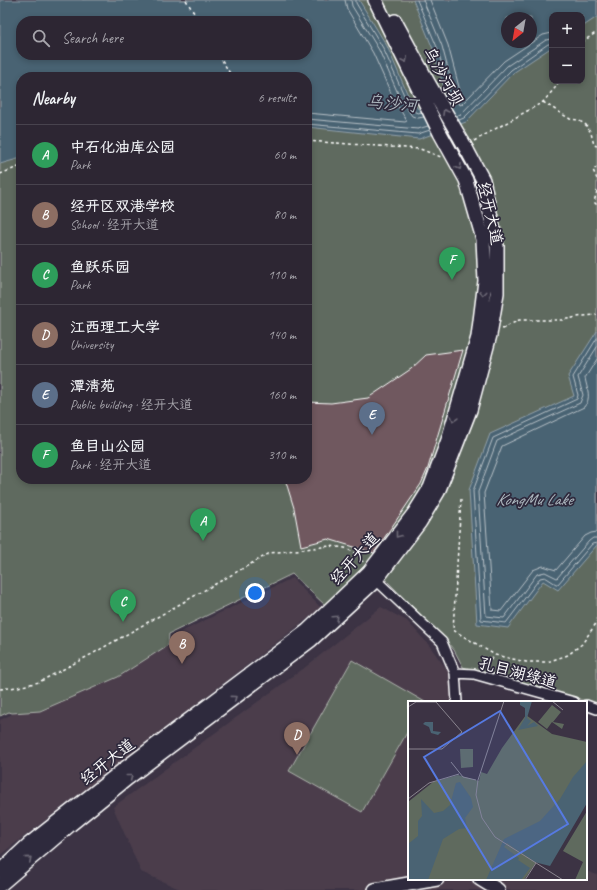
<!DOCTYPE html>
<meta charset="utf-8">
<style>
:root{--surface:#2d2633;--page:#39323f;--text:#f1f3f6;--muted:#a7a5ac;--line:#48434e;--accent:#8c9099}
body{margin:0;font-family:Caveat,"LXGW WenKai TC",sans-serif;background:var(--page);color:var(--text)}
.controls{position:absolute;right:12px;top:12px;display:grid;overflow:hidden;border-radius:8px;box-shadow:0 2px 6px #0003}
.controls button{width:36px;height:36px;display:grid;place-items:center;padding:0;border:0;border-bottom:1px solid var(--line);background:var(--surface);color:var(--text);font:20px sans-serif}
.compass{position:absolute;left:501px;top:12px;width:36px;height:36px;border-radius:50%;background:var(--surface);box-shadow:0 2px 6px #0003;rotate:211deg}
.you{position:absolute;left:255px;top:593px;width:14px;height:14px;margin:-10px;border:3px solid #fff;border-radius:50%;background:#1a73e8;box-shadow:0 0 0 6px #1a73e833}
.badge{display:grid;place-items:center;width:26px;height:26px;border-radius:50%;background:var(--accent);color:#fff;font-size:13px;font-weight:700}
.pin{position:absolute;translate:-50% -33px;filter:drop-shadow(0 1px 2px #0008)}
.pin::after{content:'';position:absolute;top:21px;width:14px;height:12px;background:inherit;clip-path:polygon(0 0,100% 0,50% 100%)}
.list{margin:0;padding:0;list-style:none}
h2{display:flex;justify-content:space-between;align-items:center;height:52px;margin:0;padding:0 16px;font-size:17px}
h2 small{font-size:13px;font-weight:400;color:var(--muted)}
.list li{display:grid;grid-template-columns:26px 1fr auto;gap:12px;align-items:center;box-sizing:border-box;height:60px;padding:0 16px;border-top:1px solid var(--line)}
.list b{display:block;font-size:15px;white-space:nowrap}
.list p{margin:0;font-size:13px;white-space:nowrap;color:var(--muted)}
.list em{font-size:13px;font-style:normal;color:var(--muted)}
.icon{flex:none;width:22px;height:22px;fill:none;stroke:currentColor;stroke-width:2;stroke-linecap:round;stroke-linejoin:round}
.map{position:relative;flex:none;width:597px;height:890px;overflow:hidden}
.search{position:absolute;background:var(--surface);box-shadow:0 2px 6px #0003;left:16px;top:16px;width:296px;height:44px;display:flex;align-items:center;gap:10px;box-sizing:border-box;padding:0 14px;border-radius:16px;color:var(--muted);font-size:15px}
.panel{position:absolute;background:var(--surface);box-shadow:0 2px 6px #0003;left:16px;top:72px;width:296px;height:412px;border-radius:16px}
.map>svg:first-child{display:block}
.built{fill:#4b3e4c}
.green{fill:#5f6a5e;stroke:#afb4ae;fill-rule:evenodd}
.water{fill:#4a6373;stroke:#92a1ab;fill-rule:evenodd}
.lines{fill:none;stroke-linecap:round;stroke-linejoin:round}
.shore{stroke:#b7c1c7;stroke-width:1}
.building{fill:#6f585e;stroke:#fff}
.street-casing{stroke:#fff;stroke-width:12}
.secondary-casing{stroke:#fff;stroke-width:16}
.path{stroke:#fff;stroke-width:1.5;stroke-dasharray:3 3;stroke-linecap:butt}
.street{stroke:#2f2a3d;stroke-width:9}
.secondary{stroke:#2f2a3d;stroke-width:13}
.secondary-bridge-casing{stroke:#fff;stroke-width:16;stroke-linecap:butt}
.secondary-bridge{stroke:#2f2a3d;stroke-width:13}
.oneway{stroke:#6d6a77}
.labels{text-anchor:middle;stroke-width:3.5;stroke-linejoin:round;paint-order:stroke}
.street-label{font-size:16px;fill:#fff;stroke:#2f2a3d}
.water-label{font-size:17px;font-style:italic;fill:#aeb9c0;stroke:#2f2a3d}
.inset-road{fill:none;stroke:#8a858f;stroke-width:1}
.view{fill:#567ae2;fill-opacity:0.15;stroke:#567ae2;stroke-width:2}
.inset-edge{fill:none;stroke:#fff;stroke-width:2}
</style>
<div class="map">
<svg width="597" height="890" viewBox="0 0 597 890">
<rect width="100%" height="100%" fill="#3c3344"/>
<filter id="ink" filterUnits="userSpaceOnUse"><feTurbulence type="fractalNoise" baseFrequency=".025" numOctaves="2"/><feDisplacementMap in="SourceGraphic" scale="8" xChannelSelector="R" yChannelSelector="G"/><feConvolveMatrix kernelMatrix="1 2 1 2 8 2 1 2 1" color-interpolation-filters="sRGB"/></filter>
<g filter="url(#ink)">
<path class="built" d="M 292,578 L 321,608 L 0,855 L 0,720 Z
M 381,607 L 407,621 L 428,644 L 450,674 L 452,702 L 409,702 L 409,879 L 586,879 L 586,871 L 597,875 L 597,890 L 182,890 L 141,872 L 113,807 L 303,669 Z"/>
<path class="green" d="M 82,0 L 597,0 L 597,704 L 463,667 L 454,650 L 442,636 L 386,580 L 366,564 L 326,606 L 292,574 L 169,634 L 168,645 L 118,677 L 40,711 L 12,713 L 9,712 L 0,716 L 0,36 L 21,55 L 307,55 L 307,21 ZM 552,15 L 582,15 L 582,81 L 552,81 ZM 507,18 L 531,18 L 531,42 L 507,42 ZM 21,77 L 307,77 L 307,479 L 21,479 Z
M 352,660 L 425,702 L 409,702 L 409,729 L 362,812 L 289,771 Z"/>
<path class="water" d="M 0,0 L 359,0 L 387,46 L 407,93 L 418,109 L 446,95 L 433,49 L 413,0 L 597,0 L 597,17 L 582,27 L 582,15 L 552,15 L 552,47 L 513,73 L 466,122 L 419,139 L 307,127 L 307,77 L 21,77 L 21,158 L 0,164 ZM 507,18 L 531,18 L 531,42 L 507,42 ZM 21,21 L 307,21 L 307,55 L 21,55 Z
M 597,331 L 597,545 L 558,590 L 543,581 L 508,628 L 477,624 L 469,490 L 490,434 L 574,396 L 568,376 Z"/>
<g class="lines">
<path class="shore" d="M 351,0 L 352,6 L 379,50 L 400,98 L 412,116 L 418,118 L 424,117
M 356,0 L 356,3 L 383,48 L 404,95 L 415,112 L 418,113 L 422,112
M 417,0 L 437,47 L 450,94 L 449,97 L 447,99
M 423,0 L 442,46 L 454,92 L 454,99 L 449,104
M 430,0 L 448,45 L 460,91 L 459,103 L 460,105 L 462,104 L 504,61 L 543,35 L 552,33
M 307,113 L 405,122 L 407,121 L 394,100 L 373,53 L 347,9 L 345,0
M 456,116 L 461,114 L 507,66 L 546,40 L 552,39
M 307,119 L 418,129 L 428,126
M 459,120 L 464,118 L 511,70 L 548,44 L 552,44
M 307,124 L 418,134 L 430,130
M 597,338 L 573,377 L 578,395 L 577,399 L 493,438 L 473,491 L 481,620 L 506,623 L 540,578 L 545,577 L 556,584 L 558,584 L 592,544 L 597,543
M 597,347 L 578,377 L 583,395 L 580,403 L 497,441 L 478,492 L 486,616 L 504,618 L 537,574 L 545,572 L 557,578 L 589,541 L 593,538 L 597,538
M 597,359 L 585,378 C 587,389 592,398 584,407 L 502,446 L 484,493 L 492,610 L 501,611 L 533,570 L 543,566 L 556,570 L 585,536 L 591,533 L 597,532"/>
</g>
<path class="building" d="M 463,350 L 428,468 L 421,484 L 374,553 L 328,539 L 301,546 L 294,508 L 285,479 L 307,479 L 307,402 L 331,403 L 368,398 L 411,369 L 426,355 Z"/>
<g class="lines">
<defs>
<path id="street" d="M 376,580 L 442,642 L 455,673 L 457,702
M 455,673 L 474,674 L 574,702
M 586,705 L 597,709"/>
<path id="secondary" d="M 395,21 L 429,84 L 462,141
M 0,871 L 29,844 L 124,769 L 307,631 L 369,572 L 415,512 L 430,488 L 448,440 L 478,337 L 485,281 L 483,239 L 466,180 L 440,133 L 375,0
M 480,879 L 498,890
M 0,885 L 70,825 L 128,778 L 311,640 L 376,580 L 420,522 L 438,492 L 470,410 L 490,335 L 497,293 L 497,246 L 483,180 L 467,150
M 375,890 L 437,879"/>
</defs>
<use href="#street" class="street-casing"/>
<use href="#secondary" class="secondary-casing"/>
<path class="path" d="M 186,0 L 199,21
M 582,42 L 597,32
M 219,55 L 232,77
M 543,102 L 570,119 L 578,120 L 586,125 L 591,133 L 594,145 L 597,146
M 307,141 L 420,149 L 441,157
M 474,141 L 543,102 L 555,88 L 559,81
M 597,167 L 593,170 L 597,179
M 0,174 L 21,166
M 597,191 L 594,202 L 597,205
M 502,329 L 519,320 L 562,320 L 583,316 L 597,315
M 461,499 L 453,630 L 495,655 L 526,662 L 547,662 L 568,655 L 582,644 L 597,622
M 482,667 L 495,655
M 0,689 L 18,687 L 39,682 L 92,654 L 270,553 L 330,546 L 345,548 L 359,555 L 363,562"/>
<use href="#street" class="street"/>
<use href="#secondary" class="secondary"/>
<defs>
<path id="secondary-bridge" d="M 462,141 L 467,150"/>
</defs>
<use href="#secondary-bridge" class="secondary-bridge-casing"/>
<use href="#secondary-bridge" class="secondary-bridge"/>
</g>
<defs><path id="oneway-chevron" d="M-2-3.5L2.5 0L-2 3.5" fill="none" stroke-width="1.6" stroke-linecap="round" stroke-linejoin="round"/></defs>
<g class="oneway">
<use href="#oneway-chevron" transform="translate(405 60) rotate(64)"/>
<use href="#oneway-chevron" transform="translate(445 112) rotate(-120)"/>
<use href="#oneway-chevron" transform="translate(459 167) rotate(61)"/>
<use href="#oneway-chevron" transform="translate(483 293) rotate(97)"/>
<use href="#oneway-chevron" transform="translate(454 419) rotate(106)"/>
<use href="#oneway-chevron" transform="translate(398 535) rotate(128)"/>
<use href="#oneway-chevron" transform="translate(336 618) rotate(-43)"/>
<use href="#oneway-chevron" transform="translate(234 698) rotate(-37)"/>
<use href="#oneway-chevron" transform="translate(130 777) rotate(-38)"/>
<use href="#oneway-chevron" transform="translate(29 859) rotate(-41)"/>
</g>
</g>
<g class="labels">
<g class="street-label">
<text transform="translate(444 76) rotate(61)" y="6">乌沙河坝</text>
<text transform="translate(491 213) rotate(77)" y="6">经开大道</text>
<text transform="translate(354 558) rotate(-48)" y="6">经开大道</text>
<text transform="translate(518 672) rotate(15)" y="6">孔目湖绿道</text>
<text transform="translate(107 761) rotate(-38)" y="6">经开大道</text>
</g>
<g class="water-label">
<text transform="translate(392 103) rotate(5)" y="6">乌沙河</text>
<text x="534" y="505">KongMu Lake</text>
</g>
</g>
<g transform="translate(408 701)">
<rect width="179" height="179" fill="#3c3344"/>
<path d="M 144,4 L 153,11 L 145,21 L 156,23 L 154,28 L 144,21 L 139,28 L 130,21 ZM 118,14 L 144,33 L 179,41 L 179,88 L 116,179 L 0,179 L 0,101 L 25,81 L 50,74 L 71,80 L 73,71 L 79,73 L 94,47 ZM 52,48 L 65,48 L 65,66 L 53,67 ZM 179,110 L 179,179 L 167,179 L 175,161 L 155,150 Z" fill="#5f6a5e"/>
<path d="M 124,0 L 119,17 L 123,20 L 119,25 L 126,21 L 130,25 L 110,29 L 117,17 L 117,7 L 112,4 L 112,1 ZM 17,21 L 25,21 L 25,30 L 33,31 L 30,34 L 23,32 L 21,26 L 15,23 ZM 179,60 L 179,102 L 142,165 L 126,161 L 99,142 L 96,146 L 111,157 L 110,159 L 122,167 L 113,179 L 78,179 L 96,138 L 132,120 L 152,98 L 165,76 ZM 52,81 L 63,97 L 65,106 L 57,117 L 59,127 L 51,128 L 35,138 L 20,179 L 0,179 L 0,143 L 10,135 L 10,120 L 14,115 L 13,98 L 26,112 L 35,110 L 42,104 L 48,82 Z" fill="#4a6373"/>
<path class="inset-road" d="M 96,0 L 70,79 L 68,94 L 74,117 L 87,136 L 155,179M 144,0 L 155,9M 0,6 L 8,1 L 28,1 L 54,31 L 34,48 L 0,48M 43,61 L 55,76 L 68,79M 0,98 L 21,82 L 51,73M 117,179 L 128,162"/>
<path class="view" d="M 92,10 L 160,123 L 84,169 L 16,56 Z"/>
<rect width="179" height="179" class="inset-edge"/>
</g>
</svg>
<div class="controls">
<button>+</button>
<button>−</button>
</div>
<svg class="compass" viewBox="-18 -18 36 36"><path d="M0-13l5 13h-10z" fill="#e53935"/><path d="M0 13l5-13h-10z" fill="#a7a5ac"/></svg>
<div class="you"></div>
<div class="pin badge" style="left:203px;top:541px;background:#2e9e5b">A</div>
<div class="pin badge" style="left:182px;top:664px;background:#8d6e63">B</div>
<div class="pin badge" style="left:123px;top:622px;background:#2e9e5b">C</div>
<div class="pin badge" style="left:297px;top:755px;background:#8d6e63">D</div>
<div class="pin badge" style="left:372px;top:435px;background:#5c6f8a">E</div>
<div class="pin badge" style="left:452px;top:280px;background:#2e9e5b">F</div>
<div class="search"><svg class="icon" aria-label="search" viewBox="0 0 24 24"><circle cx="10" cy="10" r="6"/><path d="M15 15l6 6"/></svg>Search here</div>
<section class="panel">
<h2>Nearby<small>6 results</small></h2>
<ul class="list">
<li><span class="badge" style="background:#2e9e5b">A</span><div><b>中石化油库公园</b><p>Park</p></div><em>60 m</em></li>
<li><span class="badge" style="background:#8d6e63">B</span><div><b>经开区双港学校</b><p>School · 经开大道</p></div><em>80 m</em></li>
<li><span class="badge" style="background:#2e9e5b">C</span><div><b>鱼跃乐园</b><p>Park</p></div><em>110 m</em></li>
<li><span class="badge" style="background:#8d6e63">D</span><div><b>江西理工大学</b><p>University</p></div><em>140 m</em></li>
<li><span class="badge" style="background:#5c6f8a">E</span><div><b>潭清苑</b><p>Public building · 经开大道</p></div><em>160 m</em></li>
<li><span class="badge" style="background:#2e9e5b">F</span><div><b>鱼目山公园</b><p>Park · 经开大道</p></div><em>310 m</em></li>
</ul>
</section>
</div>
